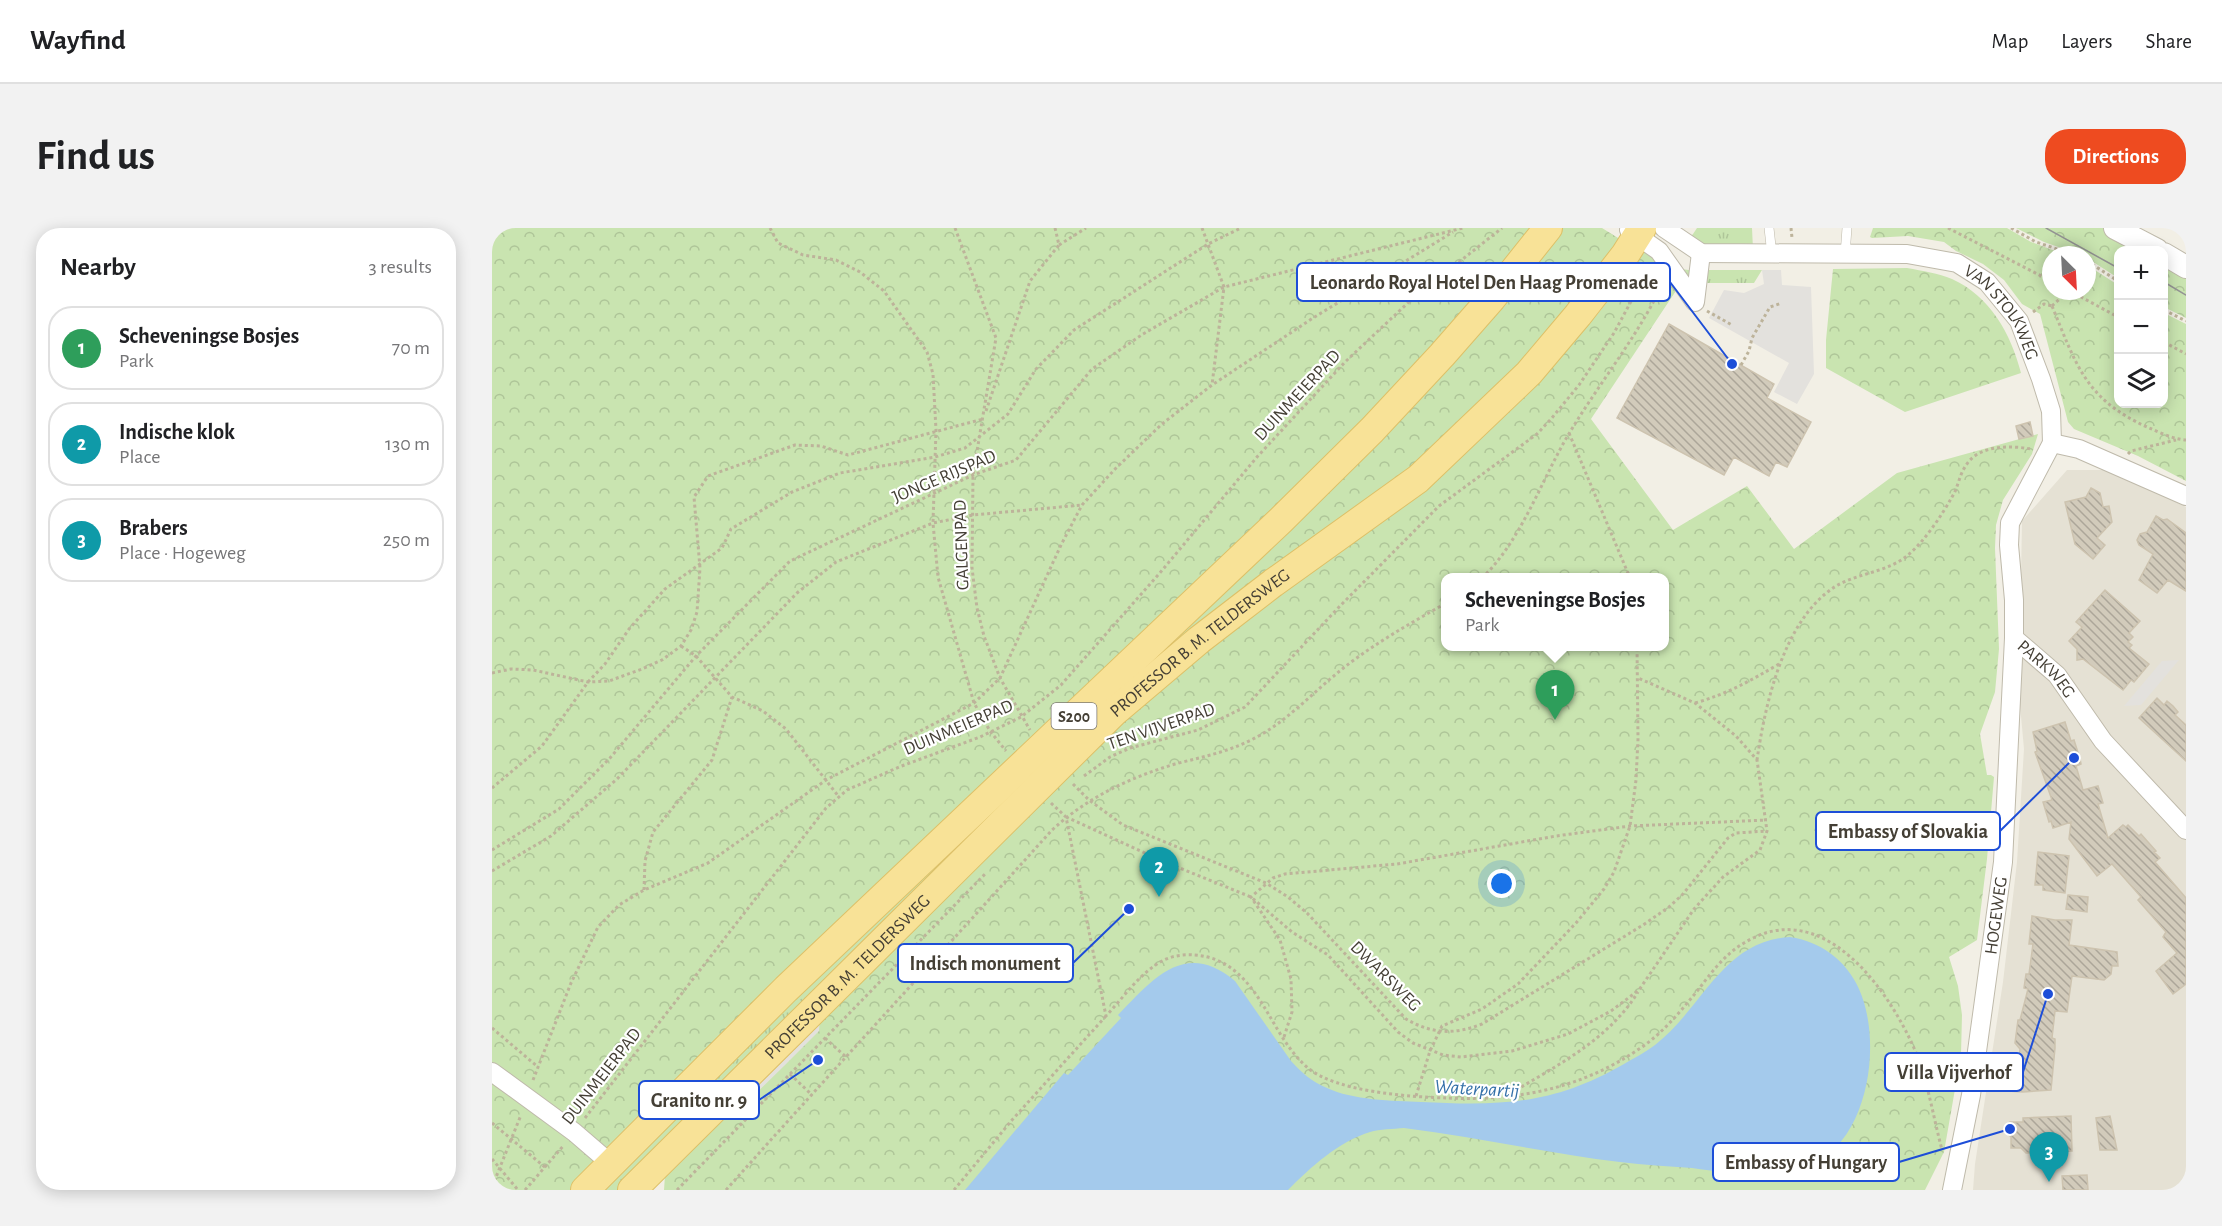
<!DOCTYPE html>
<meta charset="utf-8">
<style>
:root{--surface:#fff;--page:#f2f2f2;--text:#202124;--muted:#757577;--line:#e0e0e0;--accent:#ee4b20}
body{margin:0;font-family:"Alegreya Sans",sans-serif;background:var(--page);color:var(--text)}
.controls{position:absolute;right:18px;top:18px;display:grid;overflow:hidden;border-radius:12px;box-shadow:0 3px 15px #0003}
.controls button{width:54px;height:54px;display:grid;place-items:center;padding:0;border:0;border-bottom:2px solid var(--line);background:var(--surface);color:var(--text);font:30px sans-serif}
.compass{position:absolute;left:1550px;top:18px;width:54px;height:54px;border-radius:50%;background:var(--surface);box-shadow:0 3px 15px #0003;rotate:156deg}
.you{position:absolute;left:1010px;top:656px;width:21px;height:21px;margin:-15px;border:4px solid #fff;border-radius:50%;background:#1a73e8;box-shadow:0 0 0 9px #1a73e833}
.badge{display:grid;place-items:center;width:39px;height:39px;border-radius:50%;background:var(--accent);color:#fff;font-size:20px;font-weight:700}
.pin{position:absolute;translate:-50% -50px;filter:drop-shadow(0 2px 3px #0008)}
.pin::after{content:'';position:absolute;top:32px;width:21px;height:18px;background:inherit;clip-path:polygon(0 0,100% 0,50% 100%)}
.popup{position:absolute;left:949px;top:345px;width:228px;height:78px;box-sizing:border-box;display:grid;place-content:center;border-radius:12px;background:var(--surface);filter:drop-shadow(0 2px 4px #0005);font-size:20px;white-space:nowrap;color:var(--muted)}
.popup b{font-size:22px;color:var(--text)}
.popup::after{content:'';position:absolute;left:50%;top:100%;margin-left:-12px;border:12px solid transparent;border-top-color:var(--surface)}
.list{margin:0;padding:0;list-style:none}
h2{display:flex;justify-content:space-between;align-items:center;height:78px;margin:0;padding:0 24px;font-size:26px}
h2 small{font-size:20px;font-weight:400;color:var(--muted)}
.list li{display:grid;grid-template-columns:39px 1fr auto;gap:18px;align-items:center;box-sizing:border-box;height:84px;margin:0 12px 12px;padding:0 12px;border:2px solid var(--line);border-radius:24px}
.list b{display:block;font-size:22px;white-space:nowrap}
.list p{margin:0;font-size:20px;white-space:nowrap;color:var(--muted)}
.list em{font-size:20px;font-style:normal;color:var(--muted)}
.icon{flex:none;width:33px;height:33px;fill:none;stroke:currentColor;stroke-width:2;stroke-linecap:round;stroke-linejoin:round}
.map{position:relative;flex:none;width:1694px;height:962px;overflow:hidden;border-radius:24px}
header{display:flex;align-items:center;gap:36px;box-sizing:border-box;height:84px;padding:0 30px;background:var(--surface);border-bottom:2px solid var(--line)}
header strong{font-size:28px}
nav{display:flex;gap:33px;margin-inline-start:auto;font-size:21px}
.intro{display:flex;align-items:center;justify-content:space-between;box-sizing:border-box;height:144px;padding:0 36px}
h1{margin:0;font-size:42px}
.button{padding:15px 27px;border-radius:24px;background:var(--accent);color:#fff;font-size:21px;font-weight:700}
main{display:flex;gap:36px;padding:0 36px}
aside{flex:1;background:var(--surface);border-radius:24px;box-shadow:0 3px 15px #0003}
.map>svg:first-child{display:block}
.residential{fill:#e5e1d4}
.grass{fill:url(#grass-tufts)}
.forest{fill:url(#forest-crowns);fill-rule:evenodd}
.parking{fill:#e3e1dd}
.water{fill:#a4caec}
.building{fill:url(#building-back-hatch);stroke:#cdc3af;stroke-width:1.5}
.lines{fill:none;stroke-linecap:round;stroke-linejoin:round}
.service-casing{stroke:#bfbaab;stroke-width:10}
.minor-casing{stroke:#bfbaab;stroke-width:20}
.tertiary-casing{stroke:#bfbaab;stroke-width:24}
.primary-casing{stroke:#ddc068;stroke-width:30}
.path{stroke:#bdb39a;stroke-width:3;stroke-dasharray:3 3;stroke-linecap:butt}
.service{stroke:#fff;stroke-width:9}
.minor{stroke:#fff;stroke-width:18}
.tertiary{stroke:#fff;stroke-width:22}
.primary{stroke:#f8e297;stroke-width:28}
.tram{stroke:#949494;stroke-width:1.5}
.labels{text-anchor:middle;stroke-width:4.5;stroke-linejoin:round;paint-order:stroke}
.shield{fill:#fff;stroke:#7c7972;stroke-width:1.5}
.shield-label{font-size:16px;font-weight:bold;fill:#443f35}
.street-label{font-size:18px;fill:#443f35;stroke:#fff}
.water-label{font-size:20px;font-style:italic;fill:#3571a9;stroke:#fff}
.leader{fill:none;stroke:#1d4ed8;stroke-width:2}
.callout-dot{fill:#1d4ed8;stroke:#fff;stroke-width:2}
.callout{fill:#fff;stroke:#1d4ed8;stroke-width:2}
.callout-label{font-size:20px;text-anchor:middle;font-weight:bold;fill:#443f35}
</style>
<header>
<strong>Wayfind</strong>
<nav><a>Map</a><a>Layers</a><a>Share</a></nav>
</header>
<div class="intro"><h1>Find us</h1><a class="button">Directions</a></div>
<main>
<aside>
<h2>Nearby<small>3 results</small></h2>
<ul class="list">
<li><span class="badge" style="background:#2e9e5b">1</span><div><b>Scheveningse Bosjes</b><p>Park</p></div><em>70 m</em></li>
<li><span class="badge" style="background:#0f9aa8">2</span><div><b>Indische klok</b><p>Place</p></div><em>130 m</em></li>
<li><span class="badge" style="background:#0f9aa8">3</span><div><b>Brabers</b><p>Place · Hogeweg</p></div><em>250 m</em></li>
</ul>
</aside>
<div class="map">
<svg width="1694" height="962" viewBox="0 0 1694 962">
<defs>
<pattern id="grass-tufts" width="24" height="20" patternUnits="userSpaceOnUse" patternTransform="scale(1.5)"><rect width="24" height="20" fill="#c9e4b0"/><path d="M3 7l-1-3M5 7V3M7 7l1-3M15 17l-1-3M17 17v-4M19 17l1-3" fill="none" stroke="#aec598"/></pattern>
<pattern id="forest-crowns" width="20" height="18" patternUnits="userSpaceOnUse" patternTransform="scale(1.5)"><rect width="20" height="18" fill="#c9e4b0"/><path d="M2 6a3 3 0 1 1 6 0M12 15a3 3 0 1 1 6 0" fill="none" stroke="#aec598"/></pattern>
<pattern id="building-back-hatch" width="6" height="6" patternUnits="userSpaceOnUse" patternTransform="scale(1.5)"><rect width="6" height="6" fill="#d2cbbb"/><path d="M-1 5l2 2M0 0l6 6M5-1l2 2" fill="none" stroke="#aca699"/></pattern>
</defs>
<rect width="100%" height="100%" fill="#f2efe5"/>
<path class="residential" d="M 1575,242 L 1621,242 L 1694,279 L 1694,962 L 1481,962 L 1483,936 L 1511,754 L 1525,634 L 1532,521 L 1527,466 L 1530,293 Z"/>
<path class="grass" d="M 1205,0 L 1260,0 L 1261,21 L 1211,21 L 1197,12 Z
M 1180,40 L 1197,42 L 1270,42 L 1262,55 L 1189,55 L 1083,210 Z
M 537,557 L 136,953 L 126,962 L 106,962 L 497,583 Z"/>
<path class="forest" d="M 0,0 L 1041,0 L 989,64 L 884,184 L 79,962 L 0,962 Z
M 1067,0 L 1110,0 L 1131,13 L 1084,76 L 953,215 L 678,426 L 654,432 Z
M 1381,0 L 1515,0 L 1539,14 L 1574,27 L 1559,27 L 1559,63 L 1595,63 L 1595,37 L 1626,57 L 1626,176 L 1672,176 L 1672,85 L 1694,96 L 1694,253 L 1646,228 L 1582,201 L 1576,194 L 1548,86 L 1530,76 L 1512,52 L 1491,36 L 1464,23 L 1452,14 L 1416,8 L 1380,10 L 1378,9 Z
M 1524,0 L 1618,0 L 1659,22 L 1626,22 L 1626,50 L 1595,30 L 1595,27 L 1589,27 L 1552,14 Z
M 1153,23 L 1180,40 L 1197,43 L 1099,191 L 1181,302 L 1255,258 L 1302,321 L 1405,245 L 1546,206 L 1540,226 L 1511,272 L 1504,297 L 1503,320 L 1507,421 L 1503,464 L 1488,506 L 1495,547 L 1499,547 L 1502,549 L 1495,631 L 1485,712 L 1457,729 L 1466,758 L 1470,787 L 1469,827 L 1452,924 L 1433,962 L 172,962 L 173,947 L 628,494 L 1054,146 L 1108,83 ZM 954,350 L 1172,350 L 1172,418 L 954,418 Z
M 1672,29 L 1694,42 L 1694,90 L 1672,79 Z
M 1415,40 C 1431,43 1446,45 1460,51 C 1498,68 1519,106 1529,145 L 1413,184 L 1334,140 L 1334,112 L 1341,41 Z"/>
<path class="parking" d="M 1270,42 L 1289,42 L 1290,57 L 1319,59 L 1322,146 L 1305,176 L 1282,164 L 1297,135 L 1217,90 L 1232,62 L 1252,65 L 1272,56 Z
M 1687,432 L 1649,477 L 1632,478 L 1670,433 Z
M 328,789 L 327,803 L 292,838 L 249,880 L 236,880 Z"/>
<path class="water" d="M 1298,709 C 1328,713 1355,733 1367,761 C 1391,814 1377,914 1317,938 C 1280,954 1238,945 1200,940 C 1176,938 1152,937 1128,934 C 1055,925 984,909 912,900 C 901,901 888,901 878,904 C 846,914 819,939 796,962 L 473,962 L 572,845 L 576,847 L 629,790 L 626,787 C 661,751 693,711 743,753 L 799,833 C 809,844 820,854 835,860 C 860,872 901,873 929,874 C 1009,878 1061,877 1132,836 C 1142,830 1154,824 1163,817 C 1211,780 1230,713 1298,709 Z"/>
<path class="building" d="M 1177,96 L 1282,156 L 1275,170 L 1319,194 L 1295,239 L 1284,234 L 1277,248 L 1242,229 L 1232,247 L 1125,190 Z
M 1538,194 L 1541,208 L 1527,211 L 1524,198 Z
M 1599,260 L 1608,265 L 1611,279 L 1617,278 L 1620,294 L 1605,310 L 1613,317 L 1601,331 L 1583,316 L 1573,274 L 1594,269 Z
M 1664,288 L 1671,292 L 1675,291 L 1694,305 L 1694,363 L 1676,352 L 1665,365 L 1647,352 L 1661,326 L 1647,317 L 1645,312 L 1648,306 L 1655,304 Z
M 1613,362 L 1648,393 L 1637,405 L 1641,409 L 1636,414 L 1640,417 L 1637,420 L 1657,436 L 1642,454 L 1639,452 L 1631,462 L 1591,431 L 1585,432 L 1585,421 L 1577,413 L 1590,399 L 1584,394 Z
M 1665,470 L 1672,477 L 1675,473 L 1681,478 L 1686,484 L 1683,487 L 1694,497 L 1694,533 L 1647,490 Z
M 1573,494 L 1579,513 L 1582,512 L 1588,531 L 1589,536 L 1584,538 L 1591,562 L 1606,558 L 1611,575 L 1606,576 L 1616,610 L 1631,597 L 1634,599 L 1636,597 L 1647,608 L 1649,606 L 1664,623 L 1662,624 L 1668,630 L 1663,634 L 1694,670 L 1694,756 L 1681,766 L 1664,743 L 1685,725 L 1671,709 L 1674,704 L 1646,672 L 1649,669 L 1620,636 L 1605,648 L 1577,611 L 1579,594 L 1561,600 L 1559,593 L 1557,594 L 1551,574 L 1560,572 L 1543,524 L 1545,523 L 1541,504 Z
M 1546,624 L 1577,628 L 1573,665 L 1551,662 L 1551,657 L 1543,657 Z
M 1576,667 L 1596,669 L 1595,684 L 1574,681 Z
M 1540,688 L 1563,692 L 1580,692 L 1577,717 L 1625,724 L 1626,738 L 1620,738 L 1619,746 L 1612,752 L 1580,748 L 1575,784 L 1563,783 L 1560,810 L 1563,811 L 1563,820 L 1559,862 L 1531,864 L 1516,863 L 1518,842 L 1526,843 L 1528,821 L 1523,815 L 1526,792 L 1528,792 L 1536,761 L 1532,760 L 1534,746 L 1537,746 L 1541,716 L 1537,716 Z
M 1579,888 L 1580,923 L 1534,925 L 1529,920 L 1519,920 L 1519,909 L 1515,905 L 1515,898 L 1518,894 L 1531,894 L 1531,890 Z
M 1618,888 L 1625,922 L 1608,922 L 1604,890 Z
M 1595,947 L 1596,962 L 1571,962 L 1570,948 Z"/>
<g class="lines">
<defs>
<path id="service" d="M 1277,0 L 1280,27
M 1353,27 L 1355,0"/>
<g id="minor">
<path id="s1" d="M 1172,0 L 1209,25 L 1415,26 L 1465,35 L 1495,54 L 1527,93 L 1549,151 L 1559,183 L 1560,215"/>
<path d="M 1137,2 L 1167,23 L 1203,74 L 1209,25"/>
<path d="M 1560,215 L 1587,221 L 1694,268"/>
<path id="s2" d="M 1522,410 L 1565,447 L 1611,513 L 1694,602"/>
<path d="M 0,844 L 82,904 L 118,935"/>
<path id="s3" d="M 1460,962 L 1479,867 L 1511,634 L 1522,410 L 1522,372 L 1517,317 L 1518,295 L 1560,215"/>
</g>
<path id="tertiary" d="M 1623,0 L 1665,22
M 1672,26 L 1694,39"/>
<g id="primary">
<path d="M 93,962 L 294,761 L 789,292 L 880,202 L 950,127 L 1000,70 L 1056,0"/>
<path id="s4" d="M 140,962 L 622,484 L 707,412 L 781,355 L 926,251 L 1037,145 L 1086,87 L 1133,27 L 1150,0"/>
</g>
</defs>
<use href="#service" class="service-casing"/>
<use href="#minor" class="minor-casing"/>
<use href="#tertiary" class="tertiary-casing"/>
<use href="#primary" class="primary-casing"/>
<path class="path" d="M 278,0 L 286,15 L 311,27 L 344,32 L 368,44 L 392,63 L 435,124 L 441,146 L 444,202 L 441,295 L 446,349 L 482,475 L 498,503 L 514,523
M 463,0 L 504,110 L 481,247 L 480,340 L 485,380 L 492,408 L 508,450 L 538,502
M 710,0 L 732,59 L 720,157
M 1299,0 L 1300,10
M 1456,0 L 1559,53
M 1519,0 L 1544,14 L 1583,27
M 567,17 L 594,0
M 1595,33 L 1626,53
M 1578,63 L 1626,89
M 1560,78 C 1584,136 1593,171 1655,199 C 1667,204 1680,211 1694,212
M 1560,78 L 1576,63
M 1672,82 L 1694,93
M 1215,83 L 1240,97
M 1541,84 L 1552,76 L 1560,78
M 1672,114 L 1694,126
M 1249,137 L 1257,123 L 1260,110 L 1278,79 L 1290,75
M 494,183 L 538,53 L 567,17 L 563,0
M 1077,205 L 1138,350
M 1636,226 L 1639,223 L 1684,212
M 990,350 C 1030,312 1050,250 1078,204 C 1108,154 1146,108 1171,55
M 189,418 L 204,428 L 240,469 L 271,483 L 294,501 L 347,569
M 0,445 L 19,441 L 41,442 L 96,454 L 117,453 L 150,441 L 170,432 L 189,418 L 199,402 L 205,384 L 208,340 L 202,269 L 216,248 L 303,217 L 329,218 L 356,227 L 491,191
M 1203,475 C 1235,466 1258,453 1287,436
M 1265,532 C 1273,477 1291,394 1341,360 C 1363,345 1395,345 1416,327 C 1432,314 1450,287 1460,269 C 1466,260 1467,248 1473,239 C 1485,217 1516,217 1539,221
M 592,548 L 618,529 L 638,520 L 706,502 L 753,479 L 848,378 L 947,278 L 1045,206 L 1059,191 L 1087,157 L 1122,105 L 1157,40
M 581,556 L 597,572 L 631,597 L 774,655 L 796,669 L 815,685 L 914,791 C 940,806 962,807 990,796 L 1151,697 L 1177,679 L 1191,666 L 1236,610 L 1244,605 L 1275,603
M 0,560 L 50,518 L 96,454 L 113,436 L 137,401 L 173,361 L 230,320 L 239,301 L 300,264 L 348,245 L 443,229 L 473,220 L 516,186 L 544,141 L 582,102 L 716,16 L 749,0
M 559,575 L 574,589 L 614,788 C 631,770 648,745 670,733 C 679,728 692,726 702,727 C 735,729 754,750 771,777 C 784,798 796,823 816,840 C 845,864 918,869 956,870 C 1025,873 1088,861 1147,821 C 1170,806 1188,784 1206,762 C 1219,745 1233,726 1252,715 C 1329,667 1395,759 1422,820 C 1436,853 1441,888 1450,922
M 574,589 L 673,634 L 759,669 L 800,704 L 836,727 L 906,804 L 921,815 L 951,827 L 969,829 L 1020,823 L 1076,806 L 1119,783 L 1147,762 L 1202,681 L 1231,649 L 1268,622 L 1275,603 L 1265,532 L 1244,508 L 1203,475 L 1146,450
M 0,622 L 67,581 L 118,530 L 204,428 L 298,333 L 481,247 L 524,232 L 600,141 L 651,106 L 732,59 L 971,0
M 0,643 L 59,608 L 125,551 L 305,365 L 344,334 L 441,295 L 481,287 L 590,277
M 152,662 L 153,633 L 161,604 L 220,532 L 240,469
M 0,800 L 46,839
M 792,809 L 800,784 L 799,751 L 788,712 L 759,669 L 781,650 L 793,646 L 905,636 L 1064,608 L 1138,598 L 1275,592
M 333,810 L 353,828
M 298,846 L 320,867
M 41,852 L 79,755 L 106,699 L 127,677 L 152,662 L 216,635 L 334,552 L 482,475 L 508,450 L 569,317 L 590,277 L 624,240 L 670,196 L 720,157 L 821,90 L 961,4
M 924,868 L 938,823 L 950,798 L 990,781 L 1026,756 L 1084,695 L 1112,661 L 1122,644 L 1138,598 L 1144,552 L 1146,511 L 1145,418
M 1014,868 C 1062,839 1116,813 1146,764
M 93,890 L 334,580 L 355,562 L 407,539 L 488,509 L 529,489 L 569,457 L 667,346 L 765,229 L 853,134 L 919,72 L 1010,0
M 0,895 L 54,940
M 0,931 L 26,962
M 0,959 L 29,887
M 33,962 L 72,917
M 185,962 L 493,646
M 234,962 C 342,841 452,722 560,602 C 596,569 637,550 683,536 C 710,529 736,524 761,511 C 795,494 823,462 854,438 C 885,414 919,395 954,375
M 462,962 L 520,892 L 614,788"/>
<use href="#service" class="service"/>
<use href="#minor" class="minor"/>
<use href="#tertiary" class="tertiary"/>
<use href="#primary" class="primary"/>
<path class="tram" d="M 1554,0 L 1626,40
M 1672,54 L 1694,67"/>
</g>
<g class="labels">
<rect class="shield" x="559.5" y="475" width="45" height="26" rx="4.5"/>
<g class="shield-label">
<text x="582" y="494">S200</text>
</g>
<g class="street-label">
<text dy="6" stroke="none"><textPath href="#s1" startOffset="370">VAN STOLKWEG</textPath></text>
<text transform="translate(805 167) rotate(-47)" y="6">DUINMEIERPAD</text>
<text transform="translate(452 248) rotate(-23)" y="6">JONGE RIJSPAD</text>
<text transform="translate(469 317) rotate(-92)" y="6">GALGENPAD</text>
<text dy="6" stroke="none"><textPath href="#s4" startOffset="789">PROFESSOR B. M. TELDERSWEG</textPath></text>
<text dy="6" stroke="none"><textPath href="#s2" startOffset="45">PARKWEG</textPath></text>
<text transform="translate(669 498) rotate(-19)" y="6">TEN VIJVERPAD</text>
<text transform="translate(466 499) rotate(-23)" y="6">DUINMEIERPAD</text>
<text dy="6" stroke="none"><textPath href="#s3" startOffset="278">HOGEWEG</textPath></text>
<text transform="translate(894 748) rotate(45)" y="6">DWARSWEG</text>
<text dy="6" stroke="none"><textPath href="#s4" startOffset="303">PROFESSOR B. M. TELDERSWEG</textPath></text>
<text transform="translate(109 848) rotate(-52)" y="6">DUINMEIERPAD</text>
</g>
<g class="water-label">
<text transform="translate(985 860) rotate(3)" y="7">Waterpartij</text>
</g>
</g>
<path class="leader" d="M1240 136L1178 54M1582 530L1508 603M637 681L581 735M1556 766L1531 844M326 832L267 872M1518 901L1407 934"/>
<g class="callout-dot">
<circle cx="1240" cy="136" r="6"/>
<circle cx="1582" cy="530" r="6"/>
<circle cx="637" cy="681" r="6"/>
<circle cx="1556" cy="766" r="6"/>
<circle cx="326" cy="832" r="6"/>
<circle cx="1518" cy="901" r="6"/>
</g>
<g class="callout">
<rect x="805" y="35" width="373" height="38" rx="6"/>
<rect x="1324" y="584" width="184" height="38" rx="6"/>
<rect x="406" y="716" width="175" height="38" rx="6"/>
<rect x="1393" y="825" width="138" height="38" rx="6"/>
<rect x="147" y="853" width="120" height="38" rx="6"/>
<rect x="1221" y="915" width="186" height="38" rx="6"/>
</g>
<g class="callout-label">
<text x="992" y="61">Leonardo Royal Hotel Den Haag Promenade</text>
<text x="1416" y="610">Embassy of Slovakia</text>
<text x="493" y="742">Indisch monument</text>
<text x="1462" y="851">Villa Vijverhof</text>
<text x="207" y="879">Granito nr. 9</text>
<text x="1314" y="941">Embassy of Hungary</text>
</g>
</svg>
<div class="controls">
<button>+</button>
<button>−</button>
<button><svg class="icon" aria-label="layers" viewBox="0 0 24 24"><path d="M12 4l9 5-9 5-9-5zM3 14l9 5 9-5"/></svg></button>
</div>
<svg class="compass" viewBox="-18 -18 36 36"><path d="M0-13l5 13h-10z" fill="#e53935"/><path d="M0 13l5-13h-10z" fill="#757577"/></svg>
<div class="you"></div>
<div class="pin badge" style="left:1063px;top:492px;background:#2e9e5b">1</div>
<div class="popup"><b>Scheveningse Bosjes</b>Park</div>
<div class="pin badge" style="left:667px;top:669px;background:#0f9aa8">2</div>
<div class="pin badge" style="left:1557px;top:954px;background:#0f9aa8">3</div>
</div>
</main>
